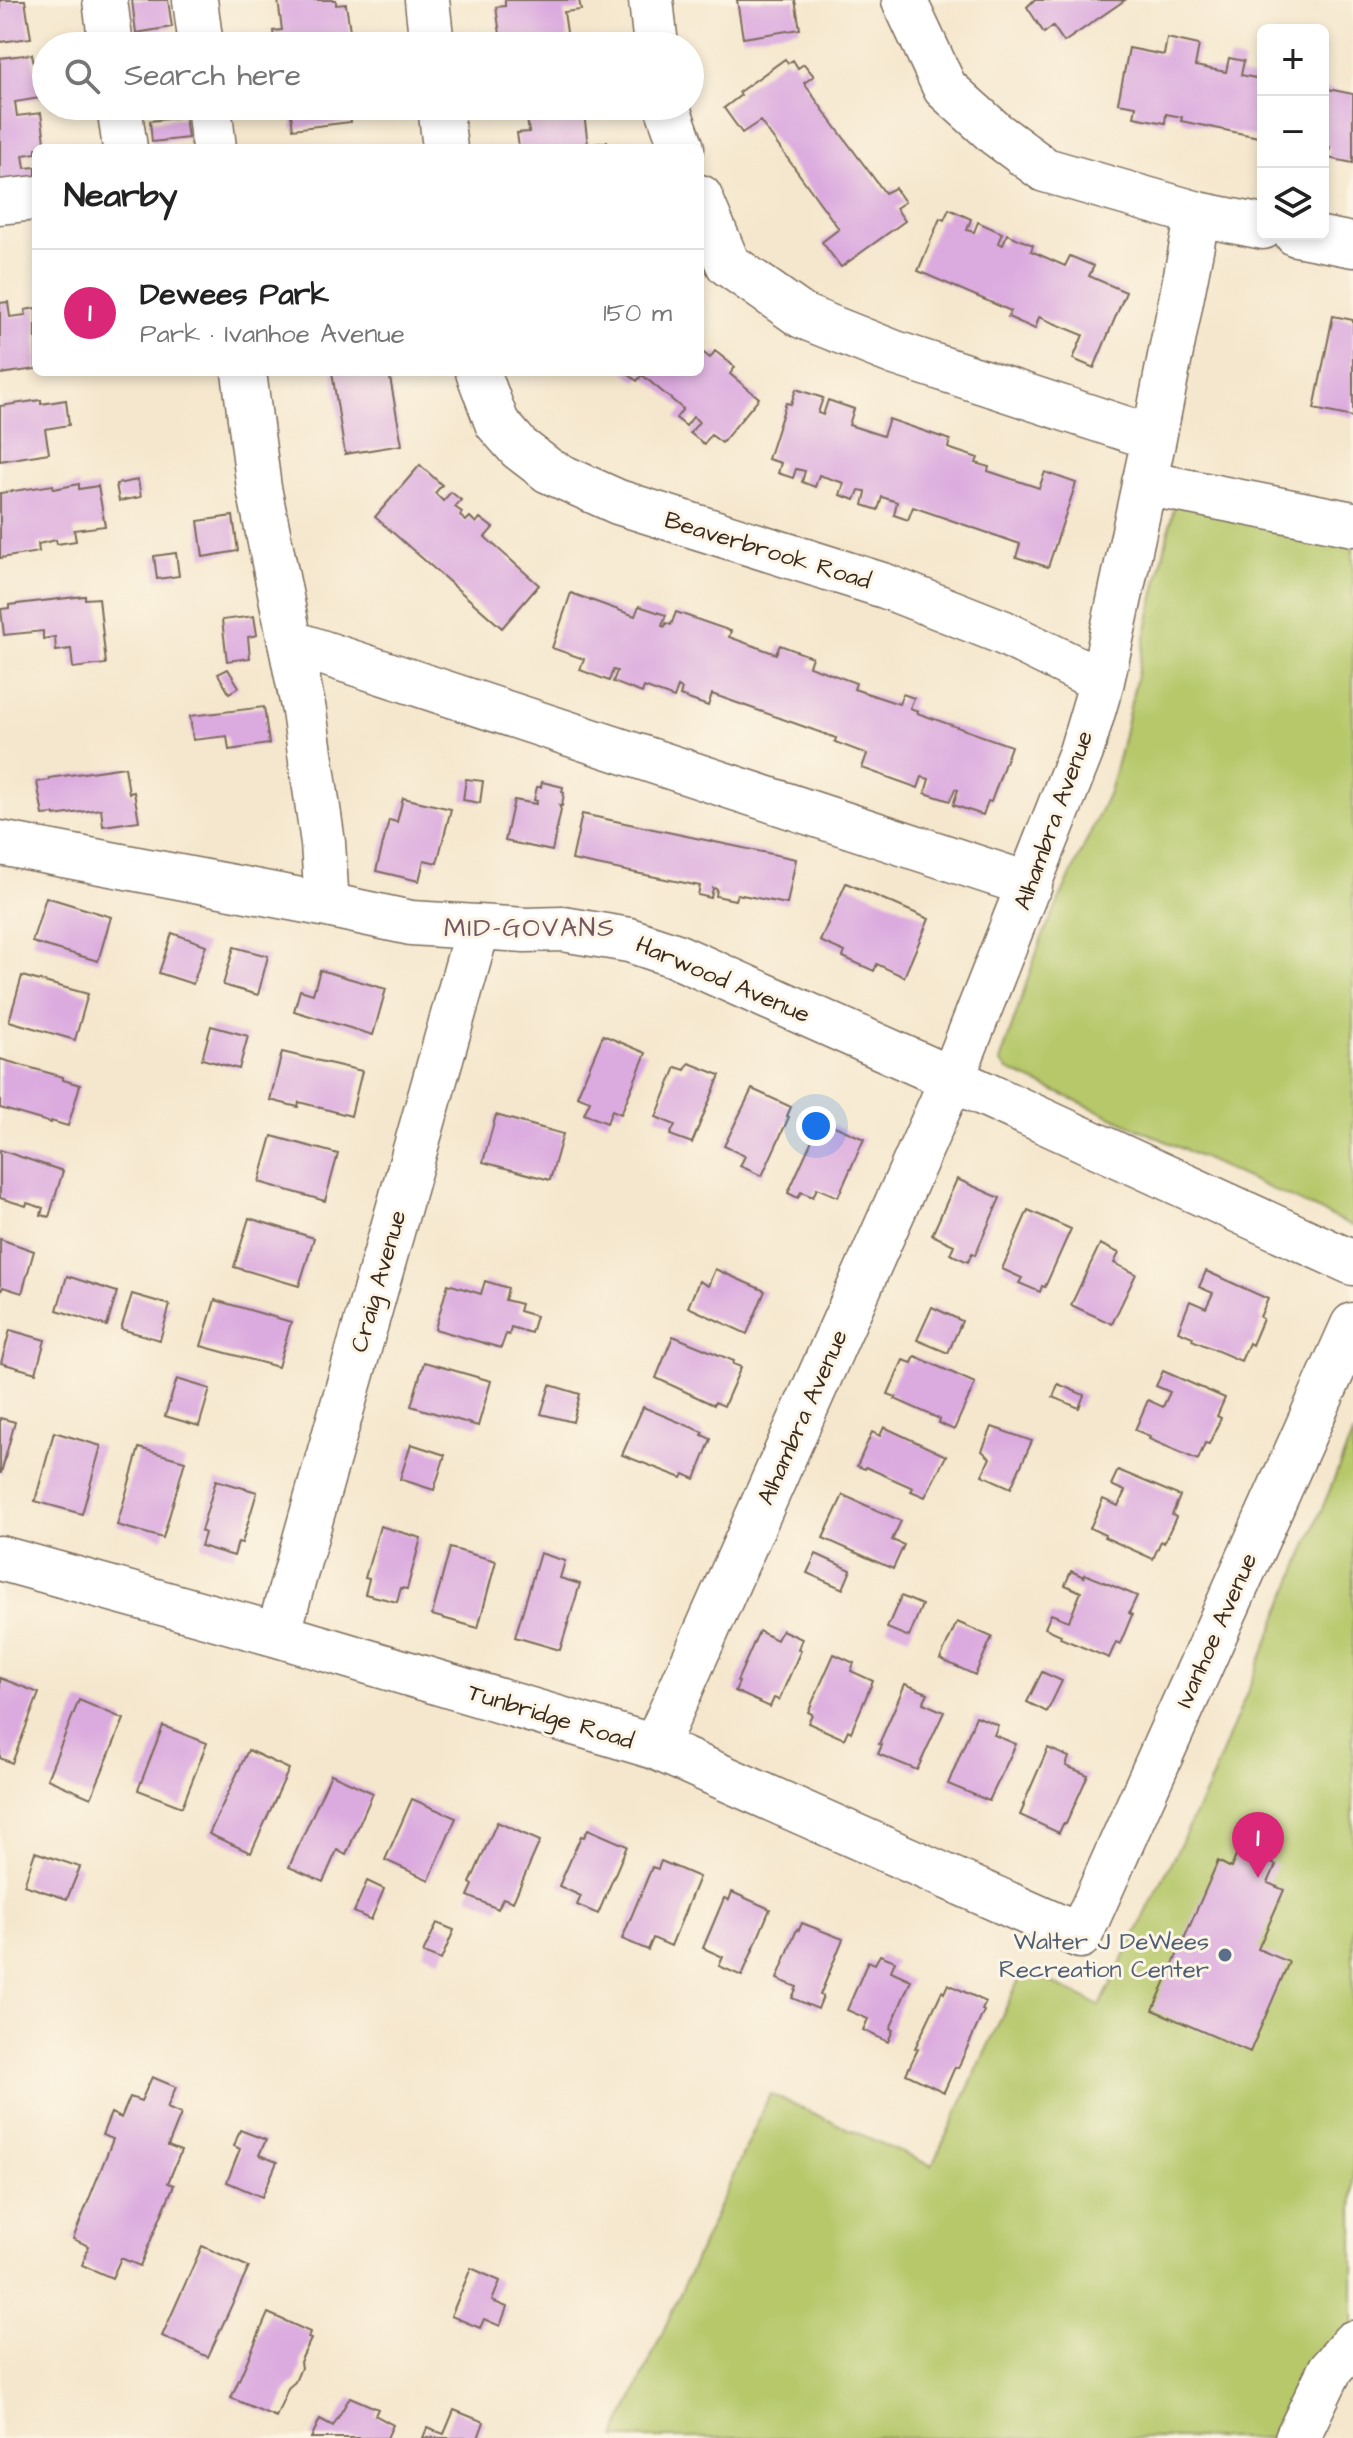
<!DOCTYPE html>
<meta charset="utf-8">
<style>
:root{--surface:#fff;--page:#f6f6f6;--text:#222;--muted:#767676;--line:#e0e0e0;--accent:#db2777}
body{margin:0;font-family:"Architects Daughter",sans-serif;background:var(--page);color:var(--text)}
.controls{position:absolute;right:24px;top:24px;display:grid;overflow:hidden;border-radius:12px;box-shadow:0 4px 12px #0003}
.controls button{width:72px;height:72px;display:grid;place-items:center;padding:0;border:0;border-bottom:2px solid var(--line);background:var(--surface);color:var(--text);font:40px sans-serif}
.you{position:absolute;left:816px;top:1126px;width:28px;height:28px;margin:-20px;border:6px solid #fff;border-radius:50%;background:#1a73e8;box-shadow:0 0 0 12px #1a73e833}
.badge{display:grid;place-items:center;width:52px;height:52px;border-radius:50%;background:var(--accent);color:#fff;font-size:26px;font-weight:700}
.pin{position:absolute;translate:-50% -66px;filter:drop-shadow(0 2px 4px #0008)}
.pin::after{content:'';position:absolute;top:42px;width:28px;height:24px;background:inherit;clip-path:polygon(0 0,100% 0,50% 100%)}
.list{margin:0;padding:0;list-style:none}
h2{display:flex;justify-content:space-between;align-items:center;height:104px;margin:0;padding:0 32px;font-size:34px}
h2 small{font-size:26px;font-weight:400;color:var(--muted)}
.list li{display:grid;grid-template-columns:52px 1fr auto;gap:24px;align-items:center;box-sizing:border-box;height:128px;padding:0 32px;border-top:2px solid var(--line)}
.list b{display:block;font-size:30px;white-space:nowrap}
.list p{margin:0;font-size:26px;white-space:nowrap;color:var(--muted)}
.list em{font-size:26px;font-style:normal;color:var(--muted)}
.icon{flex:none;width:44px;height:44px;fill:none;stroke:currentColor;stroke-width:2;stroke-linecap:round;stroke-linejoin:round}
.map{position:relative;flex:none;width:1353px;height:2438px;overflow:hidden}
.search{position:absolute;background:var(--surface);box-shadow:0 4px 12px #0003;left:32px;top:32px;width:672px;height:88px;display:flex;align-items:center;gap:20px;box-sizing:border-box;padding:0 28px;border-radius:44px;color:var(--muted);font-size:30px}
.panel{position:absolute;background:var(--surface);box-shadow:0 4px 12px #0003;left:32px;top:144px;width:672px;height:232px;border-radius:12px}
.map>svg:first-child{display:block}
.green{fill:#b6c86b;stroke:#787944;stroke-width:2}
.building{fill:#dbaadf}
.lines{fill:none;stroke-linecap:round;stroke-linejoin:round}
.minor-casing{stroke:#7c6c5b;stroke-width:47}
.minor{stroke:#fff;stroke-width:44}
.service-dot{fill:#5c6f8a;stroke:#fcf5e5;stroke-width:3}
.labels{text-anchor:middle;stroke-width:6;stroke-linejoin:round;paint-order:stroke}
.street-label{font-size:24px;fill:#3b2a1e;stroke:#fcf5e5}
.service-label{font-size:24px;fill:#4e5e75;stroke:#fcf5e5;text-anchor:end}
.neighbourhood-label{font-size:26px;letter-spacing:2px;fill:#735762;stroke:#fcf5e5}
</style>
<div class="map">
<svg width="1353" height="2438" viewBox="0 0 1353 2438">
<rect width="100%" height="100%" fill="#fcf5e5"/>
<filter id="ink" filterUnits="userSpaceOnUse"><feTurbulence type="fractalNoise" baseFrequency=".0125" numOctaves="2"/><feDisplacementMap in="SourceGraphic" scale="16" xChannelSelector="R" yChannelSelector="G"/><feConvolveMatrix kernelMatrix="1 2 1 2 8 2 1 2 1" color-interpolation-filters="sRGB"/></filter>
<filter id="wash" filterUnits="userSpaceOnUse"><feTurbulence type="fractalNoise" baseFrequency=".006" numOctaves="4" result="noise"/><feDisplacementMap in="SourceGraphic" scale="32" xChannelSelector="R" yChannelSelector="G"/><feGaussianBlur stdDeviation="1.8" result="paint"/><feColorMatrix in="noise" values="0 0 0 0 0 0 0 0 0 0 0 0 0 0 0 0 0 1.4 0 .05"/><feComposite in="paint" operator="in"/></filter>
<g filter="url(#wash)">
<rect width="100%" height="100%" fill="#f5e7cd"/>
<path class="green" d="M 1175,502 L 1353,537 L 1353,1226 L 1008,1070 L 1000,1062 L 1041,940 L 1109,792 L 1120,752 Z
M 1353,1433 L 1353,2329 L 1285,2438 L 615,2438 L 770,2094 L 932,2166 L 1024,1969 L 1100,2006 L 1208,1788 Z"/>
<g id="blocks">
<path class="building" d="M 0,0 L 25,0 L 31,38 L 0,42 Z
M 132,0 L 168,0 L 172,27 L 136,33 Z
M 278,0 L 336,0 L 336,5 L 346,4 L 351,37 L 340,39 L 341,46 L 275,45 L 273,31 L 282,30 Z
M 505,0 L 579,0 L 581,10 L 564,12 L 569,46 L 510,46 L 509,40 L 501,41 L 496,7 L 505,6 Z
M 737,0 L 795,0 L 800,29 L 743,38 Z
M 1034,0 L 1125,0 L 1064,42 L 1053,26 L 1044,33 L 1027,7 Z
M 1167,38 L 1199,45 L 1195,66 L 1226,72 L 1229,58 L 1244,61 L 1241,75 L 1260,79 L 1263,69 L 1263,138 L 1181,121 L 1182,117 L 1166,114 L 1165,123 L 1134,117 L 1136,106 L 1118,103 L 1129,48 L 1164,55 Z
M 32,54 L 37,80 L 46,79 L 46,97 L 15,102 L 17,116 L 41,113 L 46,148 L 36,148 L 36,153 L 23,155 L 25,168 L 36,167 L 36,185 L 0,190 L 0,58 Z
M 785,59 L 788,63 L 793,60 L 798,68 L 804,64 L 814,76 L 804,83 L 826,114 L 885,193 L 895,188 L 905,202 L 896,208 L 905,221 L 841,267 L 822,242 L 839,229 L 799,174 L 760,121 L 742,133 L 724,108 L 741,95 L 739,92 Z
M 1323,88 L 1353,94 L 1353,163 L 1328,158 L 1330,147 L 1323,146 Z
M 290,106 L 349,106 L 351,122 L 293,129 Z
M 525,106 L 583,106 L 588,145 L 607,142 L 608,148 L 519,148 L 517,133 L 529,132 Z
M 185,117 L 188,138 L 152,142 L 150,121 Z
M 949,209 L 971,219 L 967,230 L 974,232 L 978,222 L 1002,233 L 998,243 L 1003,245 L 1007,234 L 1033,245 L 1031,251 L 1065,266 L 1070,256 L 1094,266 L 1089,276 L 1126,292 L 1094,368 L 1073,359 L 1083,335 L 1039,317 L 1035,329 L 1008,317 L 1011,311 L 918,271 L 940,218 L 944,220 Z
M 8,302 L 10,317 L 26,315 L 25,310 L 36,308 L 36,369 L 0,374 L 0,303 Z
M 1333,316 L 1353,320 L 1353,417 L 1314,409 Z
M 700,350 L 710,358 L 715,351 L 735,367 L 730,374 L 759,398 L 722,443 L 711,435 L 704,444 L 690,433 L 699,422 L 693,417 L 686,426 L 676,418 L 683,409 L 642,375 L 637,381 L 625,372 L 700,372 Z
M 332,372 L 389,372 L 402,445 L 345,454 Z
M 796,389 L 823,398 L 818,413 L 823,415 L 828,400 L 854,409 L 849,425 L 883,436 L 889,419 L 950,440 L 948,448 L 978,458 L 976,463 L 989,467 L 988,471 L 1039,488 L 1045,472 L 1076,483 L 1048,567 L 1016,557 L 1020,544 L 913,507 L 908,520 L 894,515 L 897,502 L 882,497 L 878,510 L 863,505 L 866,492 L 865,491 L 859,490 L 855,500 L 840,495 L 844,483 L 819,475 L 815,487 L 802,482 L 805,471 L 796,469 L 793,478 L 778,473 L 781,463 L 768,459 L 786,403 L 791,404 Z
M 41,400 L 41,404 L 66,400 L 69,425 L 45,429 L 49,453 L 0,461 L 0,406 Z
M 420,465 L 442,485 L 435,493 L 443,501 L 451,492 L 461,500 L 455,507 L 462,512 L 460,516 L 466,521 L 470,517 L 476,523 L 480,518 L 493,528 L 485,537 L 539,585 L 502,628 L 375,517 Z
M 138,480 L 141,497 L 119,501 L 116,484 Z
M 79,484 L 79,489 L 98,486 L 105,526 L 74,530 L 76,541 L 57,544 L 56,540 L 38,544 L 39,552 L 0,558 L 0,493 L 53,485 L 54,489 Z
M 233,516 L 238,551 L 203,557 L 198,521 Z
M 176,553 L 179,576 L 157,579 L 154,556 Z
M 571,593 L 635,616 L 639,606 L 666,615 L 662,626 L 665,627 L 666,623 L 671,625 L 676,612 L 731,631 L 729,637 L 776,654 L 780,645 L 812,657 L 809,666 L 856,683 L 854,689 L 899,704 L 903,694 L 914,698 L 910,708 L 918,711 L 917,713 L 1011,746 L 991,802 L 988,801 L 983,815 L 953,805 L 958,790 L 955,789 L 950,801 L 925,793 L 929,779 L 922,777 L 918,788 L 862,768 L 867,754 L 835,742 L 836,738 L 712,694 L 708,706 L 680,696 L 682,689 L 678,687 L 674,698 L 644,687 L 642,693 L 613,682 L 617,671 L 613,670 L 609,681 L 580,670 L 584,659 L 552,648 Z
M 85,596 L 85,599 L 99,598 L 106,664 L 73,668 L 71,649 L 56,651 L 55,637 L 43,639 L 43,631 L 4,635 L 1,609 L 9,608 L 9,605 Z
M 254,616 L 257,635 L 248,637 L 250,658 L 227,661 L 222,620 Z
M 228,669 L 239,687 L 229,693 L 218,674 Z
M 264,707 L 269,744 L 229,750 L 227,736 L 193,740 L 190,716 Z
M 125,767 L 129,793 L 134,792 L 139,821 L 103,826 L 101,809 L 55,816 L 54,814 L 43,815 L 37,782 L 50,780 L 49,778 Z
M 466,779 L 483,781 L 480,803 L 463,800 Z
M 542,782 L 563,787 L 562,792 L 564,793 L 562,806 L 559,805 L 561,810 L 552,851 L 505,841 L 514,800 L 536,804 L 537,801 L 534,800 L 537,787 L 541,787 Z
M 403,798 L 451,809 L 437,863 L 424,860 L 419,881 L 376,871 L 389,820 L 397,822 Z
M 582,814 L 796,859 L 787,904 L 737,894 L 735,900 L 716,896 L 717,889 L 713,888 L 711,898 L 698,895 L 700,886 L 572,860 Z
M 846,883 L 929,919 L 904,977 L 877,964 L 874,971 L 843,957 L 845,952 L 820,941 Z
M 46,897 L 111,917 L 98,961 L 32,942 Z
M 172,933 L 206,945 L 193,984 L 159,973 Z
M 234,947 L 268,956 L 258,995 L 223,985 Z
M 320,970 L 386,989 L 373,1035 L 294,1011 L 300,990 L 313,994 Z
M 22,976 L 88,994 L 75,1040 L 9,1021 Z
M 211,1026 L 248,1036 L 239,1069 L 202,1059 Z
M 603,1035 L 646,1053 L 621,1114 L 612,1110 L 607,1123 L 584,1114 L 590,1101 L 577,1096 Z
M 282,1052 L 362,1071 L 351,1116 L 299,1102 L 298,1107 L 270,1100 Z
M 0,1059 L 63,1077 L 63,1080 L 80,1085 L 68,1126 L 51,1121 L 51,1123 L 0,1108 Z
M 689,1063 L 720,1075 L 692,1143 L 670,1135 L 675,1125 L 656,1117 L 676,1067 L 685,1070 Z
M 752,1089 L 791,1107 L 787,1116 L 789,1117 L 762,1176 L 740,1166 L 745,1156 L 724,1146 Z
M 496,1115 L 563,1134 L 550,1180 L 483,1162 Z
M 821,1120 L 864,1139 L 838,1197 L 817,1188 L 813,1197 L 801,1192 L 798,1198 L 788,1193 Z
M 272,1136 L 338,1154 L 325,1201 L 259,1182 Z
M 0,1150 L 63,1171 L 49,1217 L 41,1215 L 43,1208 L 27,1203 L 26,1206 L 0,1198 Z
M 957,1179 L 1000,1198 L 975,1255 L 972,1253 L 968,1262 L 950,1254 L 954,1245 L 932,1235 Z
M 1028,1210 L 1071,1229 L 1045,1287 L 1042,1286 L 1040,1292 L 1019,1283 L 1022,1278 L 1002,1269 Z
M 249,1218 L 314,1238 L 299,1286 L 234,1267 Z
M 0,1239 L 34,1251 L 22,1293 L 3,1287 L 0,1293 Z
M 1100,1244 L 1119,1253 L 1114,1263 L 1136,1274 L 1112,1324 L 1071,1305 Z
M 715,1269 L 765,1291 L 747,1334 L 688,1307 L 699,1281 L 708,1286 Z
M 1206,1271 L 1268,1299 L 1260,1317 L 1263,1319 L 1252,1345 L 1249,1343 L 1241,1361 L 1192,1340 L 1193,1337 L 1178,1331 L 1190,1301 L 1206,1308 L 1213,1293 L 1199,1287 Z
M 67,1276 L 117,1292 L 107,1326 L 57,1310 Z
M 485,1281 L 508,1288 L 505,1300 L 521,1304 L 519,1311 L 536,1316 L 531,1333 L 511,1327 L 509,1335 L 506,1334 L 501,1348 L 435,1329 L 448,1284 L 481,1294 Z
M 132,1294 L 170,1305 L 160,1340 L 121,1329 Z
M 215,1300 L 291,1322 L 278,1367 L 201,1346 Z
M 932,1307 L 962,1321 L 948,1353 L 917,1340 Z
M 10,1330 L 45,1340 L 36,1373 L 1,1363 Z
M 673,1336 L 734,1361 L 733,1364 L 741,1367 L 724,1406 L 715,1402 L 714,1405 L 656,1378 Z
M 915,1356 L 975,1383 L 954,1430 L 939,1423 L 940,1419 L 895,1399 L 896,1397 L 888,1394 L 903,1360 L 912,1363 Z
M 424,1362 L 491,1381 L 478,1426 L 411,1406 Z
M 1163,1371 L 1225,1398 L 1217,1416 L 1221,1418 L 1209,1444 L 1205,1443 L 1198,1460 L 1149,1439 L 1150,1436 L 1135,1430 L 1148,1400 L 1163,1407 L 1170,1392 L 1156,1386 Z
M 177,1379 L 210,1389 L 199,1426 L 165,1416 Z
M 1058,1384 L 1084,1395 L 1079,1408 L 1053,1397 Z
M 550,1385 L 580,1394 L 573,1422 L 541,1414 Z
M 643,1407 L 703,1432 L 702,1435 L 711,1439 L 695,1479 L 684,1474 L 682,1478 L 622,1455 Z
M 0,1418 L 15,1422 L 1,1473 L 0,1473 Z
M 884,1427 L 946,1456 L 925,1497 L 911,1491 L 913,1488 L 866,1467 L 865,1469 L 857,1466 L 872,1432 L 880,1436 Z
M 992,1427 L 1032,1441 L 1011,1488 L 982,1475 L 990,1458 L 982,1451 Z
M 54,1432 L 101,1446 L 82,1514 L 35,1501 Z
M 411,1444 L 445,1455 L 434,1490 L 400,1479 Z
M 139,1448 L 185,1461 L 163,1538 L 117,1525 Z
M 1118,1470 L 1180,1496 L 1172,1515 L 1176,1517 L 1164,1543 L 1161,1541 L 1153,1559 L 1104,1537 L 1105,1535 L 1090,1528 L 1103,1499 L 1118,1506 L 1125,1491 L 1111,1485 Z
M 216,1480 L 257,1492 L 242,1543 L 238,1542 L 234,1556 L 201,1546 L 205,1533 L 201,1531 Z
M 843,1495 L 901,1521 L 892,1540 L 904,1545 L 893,1569 L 823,1538 Z
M 380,1526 L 421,1538 L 407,1589 L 401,1588 L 397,1602 L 365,1594 L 369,1579 L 365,1578 Z
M 450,1548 L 496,1561 L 478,1628 L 432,1615 Z
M 540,1553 L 565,1561 L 560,1578 L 580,1584 L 560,1650 L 515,1637 Z
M 816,1554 L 851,1570 L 843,1589 L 807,1573 Z
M 1071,1571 L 1084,1577 L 1085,1574 L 1137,1596 L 1129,1613 L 1132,1615 L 1120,1644 L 1116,1642 L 1109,1658 L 1060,1638 L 1061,1635 L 1045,1628 L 1051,1614 L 1069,1621 L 1081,1592 L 1065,1585 Z
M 901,1596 L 922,1605 L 909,1637 L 887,1628 Z
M 957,1622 L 992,1637 L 975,1675 L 940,1659 Z
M 782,1630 L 802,1639 L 798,1649 L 801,1650 L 779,1700 L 774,1698 L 770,1707 L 735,1691 L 739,1682 L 737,1681 L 759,1631 L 777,1640 Z
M 834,1654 L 854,1663 L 851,1671 L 873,1681 L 851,1732 L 848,1730 L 844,1739 L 808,1723 L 812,1714 L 808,1712 Z
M 1042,1672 L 1062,1681 L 1047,1712 L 1027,1702 Z
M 0,1678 L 39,1693 L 12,1763 L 0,1758 Z
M 905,1684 L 928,1693 L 923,1703 L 944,1712 L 917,1770 L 878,1754 L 882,1745 L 879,1744 Z
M 79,1700 L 124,1719 L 91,1798 L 47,1779 Z
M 976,1716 L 998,1725 L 994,1735 L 1016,1744 L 989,1801 L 948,1784 Z
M 163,1726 L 207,1743 L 182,1807 L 138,1790 Z
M 1048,1748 L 1069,1757 L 1066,1766 L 1088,1775 L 1066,1824 L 1063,1824 L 1059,1833 L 1020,1815 L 1024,1806 L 1023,1805 Z
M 248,1750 L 289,1769 L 251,1853 L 209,1834 Z
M 331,1774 L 373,1793 L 346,1855 L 337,1850 L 323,1882 L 289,1867 Z
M 412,1799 L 456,1818 L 429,1880 L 385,1860 Z
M 497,1822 L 540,1841 L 513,1902 L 503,1898 L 498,1909 L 468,1896 L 473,1885 L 470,1883 Z
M 588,1829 L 627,1846 L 598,1914 L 577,1905 L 581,1896 L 559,1886 L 581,1836 L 584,1837 Z
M 1239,1849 L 1276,1865 L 1268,1883 L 1284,1890 L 1258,1949 L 1289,1962 L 1250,2052 L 1153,2010 L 1218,1861 L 1231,1868 Z
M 35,1852 L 80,1867 L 67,1899 L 24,1885 Z
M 661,1861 L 699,1877 L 671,1946 L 653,1938 L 648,1950 L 622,1939 L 652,1867 L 658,1869 Z
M 367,1881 L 384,1889 L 371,1920 L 354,1912 Z
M 732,1892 L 770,1909 L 742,1976 L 719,1966 L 723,1957 L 703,1948 L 724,1898 L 729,1900 Z
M 437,1923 L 454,1930 L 441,1960 L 423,1953 Z
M 802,1923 L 843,1939 L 820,1995 L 823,1996 L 818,2009 L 792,1998 L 797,1987 L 777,1979 L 797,1929 L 799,1930 Z
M 880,1955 L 895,1961 L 891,1971 L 911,1980 L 890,2029 L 893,2030 L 888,2042 L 863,2030 L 868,2019 L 847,2010 L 868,1961 L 875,1964 Z
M 948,1984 L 986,2002 L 982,2010 L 984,2011 L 958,2068 L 955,2067 L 944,2092 L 906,2074 L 918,2049 L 915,2048 L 942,1991 L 944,1993 Z
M 152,2077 L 176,2087 L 167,2108 L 181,2114 L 168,2146 L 181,2151 L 168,2183 L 174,2185 L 140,2266 L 121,2258 L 112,2278 L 82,2265 L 89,2246 L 73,2239 L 113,2139 L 102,2135 L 111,2113 L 121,2118 L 130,2097 L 141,2101 Z
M 240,2130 L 266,2140 L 259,2155 L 277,2162 L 262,2197 L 227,2182 L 240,2149 L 234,2146 Z
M 202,2246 L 249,2267 L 208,2357 L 162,2336 Z
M 471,2268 L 500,2281 L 492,2301 L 507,2307 L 500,2326 L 484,2319 L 480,2328 L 451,2316 Z
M 268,2313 L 310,2332 L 308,2338 L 311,2339 L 300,2362 L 301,2368 L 295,2382 L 288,2388 L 276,2417 L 231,2398 Z
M 350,2397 L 378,2409 L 375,2415 L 393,2425 L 387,2438 L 311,2438 L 320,2419 L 333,2426 Z
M 454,2410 L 484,2422 L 478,2438 L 423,2438 L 427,2428 L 444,2434 Z"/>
</g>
</g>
<g filter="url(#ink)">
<use href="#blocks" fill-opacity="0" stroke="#7c6c5b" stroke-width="2"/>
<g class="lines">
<defs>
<path id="minor" d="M 105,0 L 111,46
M 195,0 L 201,46
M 427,0 L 432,46
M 651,0 L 656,46
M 904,0 L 945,88 L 996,134 L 1045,170 L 1198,214 L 1263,227
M 119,106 L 125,148
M 209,106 L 214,148
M 440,106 L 445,148
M 667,106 L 682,148
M 700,197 L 728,264 L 802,316 L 895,353 L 1154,438
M 0,202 L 36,198
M 1296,234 L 1353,245
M 244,372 L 259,488 L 304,711 L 323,843 L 327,905
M 478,372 L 497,423 L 519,448 L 549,471 L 618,502 L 885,586 L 1002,632 L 1102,681
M 1144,483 L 1353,524
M 290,642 L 1030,885
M 0,843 L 327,905 L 411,923 L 525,930 L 563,929 L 629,940 L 674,955 L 952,1079 L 1353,1263
M 0,1558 L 278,1635 L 655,1747 L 1080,1936 L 1353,1325
M 278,1635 L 478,927
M 655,1747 L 952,1079 L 1081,752 L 1102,681 L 1154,438 L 1198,214
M 1297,2438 L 1330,2370 L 1353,2343"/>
</defs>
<use href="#minor" class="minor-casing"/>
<use href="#minor" class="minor"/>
</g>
</g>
<circle class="service-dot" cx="1225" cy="1955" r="8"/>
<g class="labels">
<g class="street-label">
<text transform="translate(768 550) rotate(17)" y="8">Beaverbrook Road</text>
<text transform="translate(1053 820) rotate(-70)" y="8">Alhambra Avenue</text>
<text transform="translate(723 979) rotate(23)" y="8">Harwood Avenue</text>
<text transform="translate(378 1281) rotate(-74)" y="8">Craig Avenue</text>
<text transform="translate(802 1417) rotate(-66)" y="8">Alhambra Avenue</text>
<text transform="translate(1216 1630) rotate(-66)" y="8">Ivanhoe Avenue</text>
<text transform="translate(551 1716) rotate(17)" y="8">Tunbridge Road</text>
</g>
<g class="service-label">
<text x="1209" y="1949">Walter J DeWees<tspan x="1209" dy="28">Recreation Center</tspan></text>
</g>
<g class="neighbourhood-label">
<text x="530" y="936">MID-GOVANS</text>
</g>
</g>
</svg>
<div class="controls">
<button>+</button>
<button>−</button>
<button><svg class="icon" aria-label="layers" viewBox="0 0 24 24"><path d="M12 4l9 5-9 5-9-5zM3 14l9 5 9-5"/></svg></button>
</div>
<div class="you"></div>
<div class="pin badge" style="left:1258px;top:1878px">1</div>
<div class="search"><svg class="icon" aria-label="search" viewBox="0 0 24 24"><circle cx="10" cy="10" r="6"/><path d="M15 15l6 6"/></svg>Search here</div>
<section class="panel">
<h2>Nearby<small></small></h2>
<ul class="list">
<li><span class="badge">1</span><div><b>Dewees Park</b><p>Park · Ivanhoe Avenue</p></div><em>150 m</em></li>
</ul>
</section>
</div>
